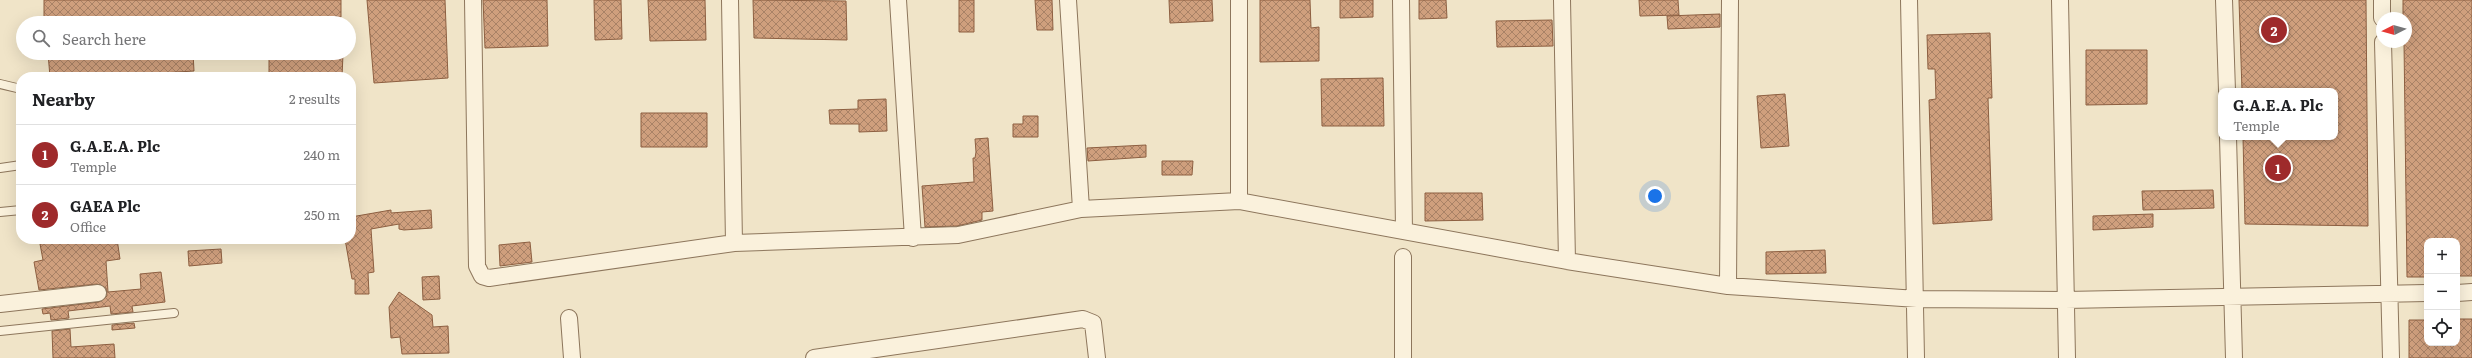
<!DOCTYPE html>
<meta charset="utf-8">
<style>
:root{--surface:#fff;--page:#f2f2f2;--text:#202124;--muted:#757577;--line:#e0e0e0;--accent:#9e2a2b}
body{margin:0;font-family:Literata,serif;background:var(--page);color:var(--text)}
.controls{position:absolute;right:12px;bottom:12px;display:grid;overflow:hidden;border-radius:8px;box-shadow:0 4px 16px #0002}
.controls button{width:36px;height:36px;display:grid;place-items:center;padding:0;border:0;border-bottom:1px solid var(--line);background:var(--surface);color:var(--text);font:20px sans-serif}
.compass{position:absolute;left:2376px;top:12px;width:36px;height:36px;border-radius:50%;background:var(--surface);box-shadow:0 4px 16px #0002;rotate:264deg}
.you{position:absolute;left:1655px;top:196px;width:14px;height:14px;margin:-10px;border:3px solid #fff;border-radius:50%;background:#1a73e8;box-shadow:0 0 0 6px #1a73e833}
.badge{display:grid;place-items:center;width:26px;height:26px;border-radius:50%;background:var(--accent);color:#fff;font-size:13px;font-weight:700}
.pin{position:absolute;translate:-50% -50%;border:2px solid #fff;box-shadow:0 1px 4px #0006}
.popup{position:absolute;left:2218px;top:88px;width:120px;height:52px;box-sizing:border-box;display:grid;place-content:center;border-radius:8px;background:var(--surface);filter:drop-shadow(0 1px 3px #0005);font-size:13px;white-space:nowrap;color:var(--muted)}
.popup b{font-size:15px;color:var(--text)}
.popup::after{content:'';position:absolute;left:50%;top:100%;margin-left:-8px;border:8px solid transparent;border-top-color:var(--surface)}
.list{margin:0;padding:0;list-style:none}
h2{display:flex;justify-content:space-between;align-items:center;height:52px;margin:0;padding:0 16px;font-size:17px}
h2 small{font-size:13px;font-weight:400;color:var(--muted)}
.list li{display:grid;grid-template-columns:26px 1fr auto;gap:12px;align-items:center;box-sizing:border-box;height:60px;padding:0 16px;border-top:1px solid var(--line)}
.list b{display:block;font-size:15px;white-space:nowrap}
.list p{margin:0;font-size:13px;white-space:nowrap;color:var(--muted)}
.list em{font-size:13px;font-style:normal;color:var(--muted)}
.icon{flex:none;width:22px;height:22px;fill:none;stroke:currentColor;stroke-width:2;stroke-linecap:round;stroke-linejoin:round}
.map{position:relative;flex:none;width:2472px;height:358px;overflow:hidden}
.search{position:absolute;background:var(--surface);box-shadow:0 4px 16px #0002;left:16px;top:16px;width:340px;height:44px;display:flex;align-items:center;gap:10px;box-sizing:border-box;padding:0 14px;border-radius:22px;color:var(--muted);font-size:15px}
.panel{position:absolute;background:var(--surface);box-shadow:0 4px 16px #0002;left:16px;top:72px;width:340px;height:172px;border-radius:16px}
.map>svg:first-child{display:block}
.building{fill:url(#building-cross-hatch);stroke:#8d5f41}
.lines{fill:none;stroke-linecap:round;stroke-linejoin:round}
.service-casing{stroke:#8d765c;stroke-width:10}
.minor-casing{stroke:#8d765c;stroke-width:18}
.service{stroke:#faf1dc;stroke-width:8}
.minor{stroke:#faf1dc;stroke-width:16}
</style>
<div class="map">
<svg width="2472" height="358" viewBox="0 0 2472 358">
<defs>
<pattern id="building-cross-hatch" width="8" height="8" patternUnits="userSpaceOnUse"><rect width="8" height="8" fill="#cf9f7d"/><path d="M0 0l8 8M0 8l8-8" fill="none" stroke="#a98266"/></pattern>
</defs>
<rect width="100%" height="100%" fill="#f0e4c8"/>
<path class="building" d="M 44,0 L 341,0 L 341,17 L 306,18 L 306,23 L 44,23 Z
M 367,0 L 445,0 L 448,78 L 374,83 Z
M 483,0 L 547,0 L 548,46 L 485,48 Z
M 594,0 L 621,0 L 622,39 L 595,40 Z
M 648,0 L 705,0 L 706,40 L 650,41 Z
M 753,0 L 846,1 L 847,40 L 754,38 Z
M 959,0 L 974,0 L 974,32 L 959,32 Z
M 1035,0 L 1052,0 L 1053,30 L 1037,30 Z
M 1169,0 L 1212,0 L 1213,21 L 1170,23 Z
M 1260,0 L 1310,0 L 1311,28 L 1319,27 L 1319,61 L 1260,62 Z
M 1340,0 L 1373,0 L 1373,17 L 1340,18 Z
M 1419,0 L 1446,0 L 1447,18 L 1419,19 Z
M 1639,0 L 1678,0 L 1679,15 L 1640,16 Z
M 2239,0 L 2366,0 L 2368,226 L 2245,224 L 2243,137 L 2335,137 L 2335,91 L 2242,91 Z
M 2403,0 L 2472,0 L 2472,276 L 2457,276 L 2457,241 L 2427,241 L 2427,277 L 2407,277 L 2404,42 L 2406,42 L 2406,18 L 2403,18 Z
M 1720,14 L 1720,27 L 1668,29 L 1667,16 Z
M 1552,20 L 1553,46 L 1497,47 L 1496,21 Z
M 1990,33 L 1992,98 L 1988,98 L 1992,220 L 1933,224 L 1929,100 L 1936,99 L 1935,69 L 1928,69 L 1927,35 Z
M 2086,50 L 2147,50 L 2147,104 L 2086,105 Z
M 48,53 L 193,53 L 194,71 L 129,75 L 130,77 L 50,77 Z
M 269,53 L 343,54 L 342,77 L 269,77 Z
M 1383,78 L 1384,126 L 1322,126 L 1321,79 Z
M 1785,94 L 1789,146 L 1761,148 L 1757,96 Z
M 886,99 L 887,131 L 859,132 L 859,124 L 830,124 L 829,110 L 858,109 L 858,100 Z
M 641,113 L 707,113 L 707,147 L 641,147 Z
M 1023,116 L 1038,116 L 1038,137 L 1013,137 L 1013,124 L 1023,124 Z
M 988,138 L 993,211 L 982,212 L 982,220 L 957,226 L 925,227 L 922,186 L 974,182 L 973,158 L 975,158 L 976,152 L 975,139 Z
M 1146,145 L 1146,157 L 1088,161 L 1087,148 Z
M 1162,161 L 1193,161 L 1192,175 L 1162,175 Z
M 2213,190 L 2214,208 L 2143,210 L 2142,191 Z
M 1425,193 L 1482,193 L 1483,220 L 1425,221 Z
M 391,210 L 391,213 L 431,210 L 432,228 L 404,230 L 399,229 L 399,224 L 371,229 L 374,272 L 368,273 L 369,294 L 355,294 L 355,279 L 352,279 L 345,239 L 351,239 L 351,217 Z
M 2153,214 L 2153,227 L 2093,230 L 2093,216 Z
M 70,239 L 117,239 L 120,259 L 106,261 L 108,292 L 141,289 L 140,274 L 161,272 L 165,302 L 132,306 L 133,312 L 111,314 L 110,306 L 68,311 L 69,318 L 51,320 L 50,313 L 43,314 L 42,309 L 99,302 L 107,296 L 106,288 L 97,284 L 39,290 L 34,262 L 43,260 L 40,244 Z
M 530,242 L 532,262 L 500,266 L 499,245 Z
M 221,249 L 222,263 L 189,266 L 188,251 Z
M 1825,250 L 1826,273 L 1766,274 L 1766,252 Z
M 439,276 L 440,299 L 423,300 L 422,277 Z
M 399,292 L 432,315 L 433,327 L 448,326 L 449,353 L 402,354 L 400,337 L 391,338 L 389,307 Z
M 2457,319 L 2472,319 L 2472,358 L 2409,358 L 2409,320 L 2427,320 L 2427,343 L 2457,343 Z
M 134,323 L 135,328 L 112,330 L 112,325 Z
M 70,329 L 71,347 L 114,344 L 115,358 L 53,358 L 52,331 Z"/>
<g class="lines">
<defs>
<path id="service" d="M 0,84 L 21,89
M 0,168 L 21,165
M 0,212 L 21,210
M 0,331 L 174,313"/>
<path id="minor" d="M 473,0 L 477,266 L 482,276 L 489,278 L 734,243 L 958,235 L 1081,209 L 1239,201 L 1567,261 L 1728,286 L 1917,299 L 2065,300 L 2427,293
M 730,0 L 734,243
M 898,0 L 913,238
M 1068,0 L 1081,209
M 1239,0 L 1239,201
M 1401,0 L 1404,231
M 1562,0 L 1567,261
M 1909,0 L 1916,358
M 2060,0 L 2067,358
M 2224,0 L 2227,91
M 2382,0 L 2382,18
M 2383,42 L 2391,358
M 2228,137 L 2234,358
M 1728,286 L 1730,0
M 2457,293 L 2472,292
M 0,304 L 98,293
M 569,318 L 572,358
M 814,358 L 1083,319 L 1093,323 L 1097,358
M 1403,358 L 1403,257"/>
</defs>
<use href="#service" class="service-casing"/>
<use href="#minor" class="minor-casing"/>
<use href="#service" class="service"/>
<use href="#minor" class="minor"/>
</g>
</svg>
<div class="controls">
<button>+</button>
<button>−</button>
<button><svg class="icon" aria-label="locate" viewBox="0 0 24 24"><circle cx="12" cy="12" r="6"/><path d="M12 2v4M12 18v4M2 12h4M18 12h4"/></svg></button>
</div>
<svg class="compass" viewBox="-18 -18 36 36"><path d="M0-13l5 13h-10z" fill="#e53935"/><path d="M0 13l5-13h-10z" fill="#757577"/></svg>
<div class="you"></div>
<div class="pin badge" style="left:2278px;top:168px">1</div>
<div class="popup"><b>G.A.E.A. Plc</b>Temple</div>
<div class="pin badge" style="left:2274px;top:30px">2</div>
<div class="search"><svg class="icon" aria-label="search" viewBox="0 0 24 24"><circle cx="10" cy="10" r="6"/><path d="M15 15l6 6"/></svg>Search here</div>
<section class="panel">
<h2>Nearby<small>2 results</small></h2>
<ul class="list">
<li><span class="badge">1</span><div><b>G.A.E.A. Plc</b><p>Temple</p></div><em>240 m</em></li>
<li><span class="badge">2</span><div><b>GAEA Plc</b><p>Office</p></div><em>250 m</em></li>
</ul>
</section>
</div>
